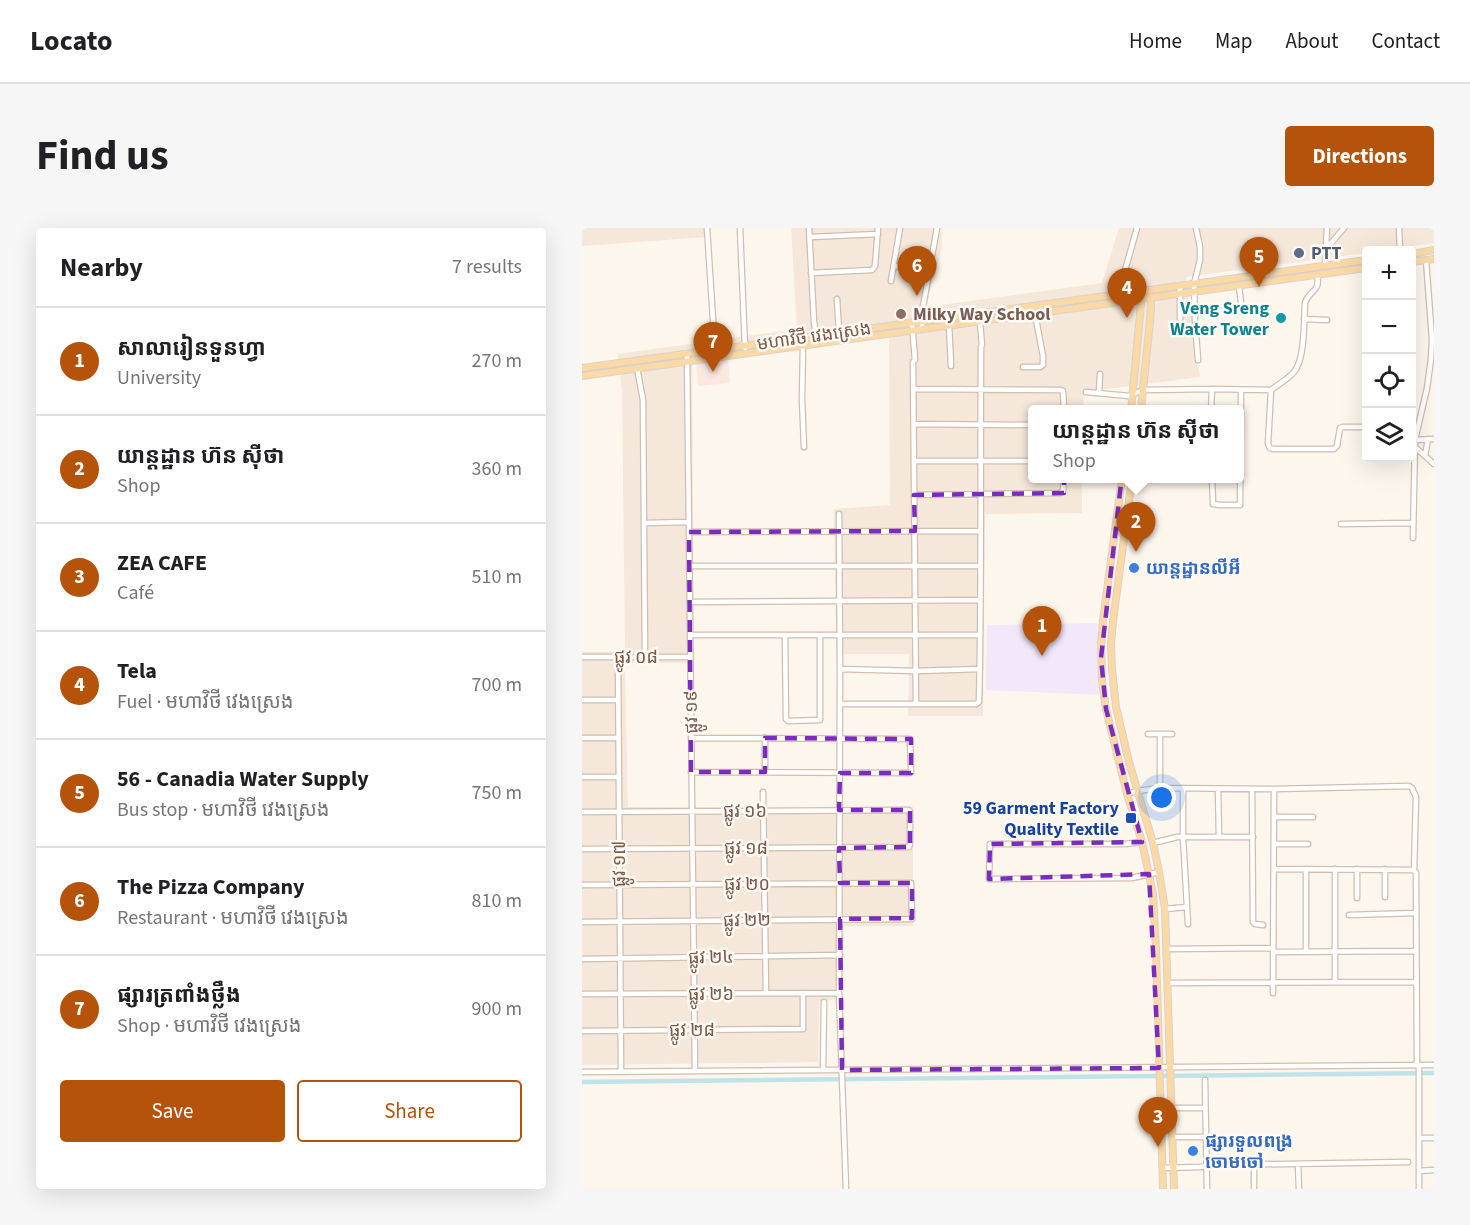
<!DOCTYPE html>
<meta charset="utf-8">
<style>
:root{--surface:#fff;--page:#f6f6f6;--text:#202124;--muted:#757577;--line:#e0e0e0;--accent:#b45309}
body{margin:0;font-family:"Source Sans 3","Noto Sans Khmer",sans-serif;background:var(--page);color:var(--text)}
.controls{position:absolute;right:18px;top:18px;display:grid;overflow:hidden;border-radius:6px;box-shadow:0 6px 24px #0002}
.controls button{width:54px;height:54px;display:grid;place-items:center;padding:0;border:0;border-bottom:2px solid var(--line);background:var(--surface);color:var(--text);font:30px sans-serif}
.you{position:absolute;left:580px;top:570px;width:21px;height:21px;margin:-15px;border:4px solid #fff;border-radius:50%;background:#1a73e8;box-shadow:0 0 0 9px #1a73e833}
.badge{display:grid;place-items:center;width:39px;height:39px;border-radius:50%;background:var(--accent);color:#fff;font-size:20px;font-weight:700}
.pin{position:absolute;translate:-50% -50px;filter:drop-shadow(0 2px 3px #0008)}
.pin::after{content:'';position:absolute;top:32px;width:21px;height:18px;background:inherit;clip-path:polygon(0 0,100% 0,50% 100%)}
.popup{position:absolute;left:446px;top:177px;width:216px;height:78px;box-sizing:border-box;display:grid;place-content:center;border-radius:6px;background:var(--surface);filter:drop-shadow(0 2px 4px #0005);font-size:20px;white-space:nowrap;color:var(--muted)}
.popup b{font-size:22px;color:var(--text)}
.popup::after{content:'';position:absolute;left:50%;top:100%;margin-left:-12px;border:12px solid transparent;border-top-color:var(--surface)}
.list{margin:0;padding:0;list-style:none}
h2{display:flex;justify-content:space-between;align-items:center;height:78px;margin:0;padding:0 24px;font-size:26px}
h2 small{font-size:20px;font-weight:400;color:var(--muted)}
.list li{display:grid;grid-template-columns:39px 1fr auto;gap:18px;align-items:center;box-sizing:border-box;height:108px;padding:0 24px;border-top:2px solid var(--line)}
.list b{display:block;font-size:22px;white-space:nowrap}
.list p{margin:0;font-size:20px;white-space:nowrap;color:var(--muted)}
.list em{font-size:20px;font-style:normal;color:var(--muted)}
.actions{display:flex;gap:12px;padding:18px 24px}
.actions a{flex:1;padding:14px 0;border:2px solid var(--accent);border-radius:6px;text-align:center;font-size:21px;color:var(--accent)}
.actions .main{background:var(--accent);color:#fff}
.icon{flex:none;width:33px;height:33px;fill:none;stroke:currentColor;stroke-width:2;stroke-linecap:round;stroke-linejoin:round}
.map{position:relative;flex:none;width:852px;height:961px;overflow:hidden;border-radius:6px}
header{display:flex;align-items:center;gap:36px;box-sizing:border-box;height:84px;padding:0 30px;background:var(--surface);border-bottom:2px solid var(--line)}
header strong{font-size:28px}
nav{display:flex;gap:33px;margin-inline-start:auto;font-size:21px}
.intro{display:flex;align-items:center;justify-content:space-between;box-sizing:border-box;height:144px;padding:0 36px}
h1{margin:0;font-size:42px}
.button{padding:15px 27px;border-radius:6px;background:var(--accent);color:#fff;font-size:21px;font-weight:700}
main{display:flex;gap:36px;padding:0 36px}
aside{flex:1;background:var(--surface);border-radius:6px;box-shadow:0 6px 24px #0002}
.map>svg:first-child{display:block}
.residential{fill:#f5e8da}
.commercial{fill:#fde8e0}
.education{fill:#f3e8fa}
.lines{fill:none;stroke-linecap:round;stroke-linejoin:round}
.canal{stroke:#bfe3e8;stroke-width:4.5}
.minor-casing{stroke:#d1beb0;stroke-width:7}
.major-casing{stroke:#dad1cd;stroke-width:8}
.minor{stroke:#fff;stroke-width:4.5}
.major{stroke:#fbd9a5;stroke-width:6}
.marked{fill:none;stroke:#7b2cbf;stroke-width:4.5;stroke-dasharray:12 8;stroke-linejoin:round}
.service-dot{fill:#5c6f8a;stroke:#fffaf3;stroke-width:2}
.education-dot{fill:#8d6e63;stroke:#fffaf3;stroke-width:2}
.culture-dot{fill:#0f9aa8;stroke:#fffaf3;stroke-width:2}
.shop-dot{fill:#3f7fe0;stroke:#fffaf3;stroke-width:2}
.transit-dot{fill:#1a4fb4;stroke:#fffaf3;stroke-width:2}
.labels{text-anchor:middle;stroke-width:5;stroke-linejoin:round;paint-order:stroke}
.service-label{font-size:18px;font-weight:bold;fill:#4e5e75;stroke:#fffaf3;text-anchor:start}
.culture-label{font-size:18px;font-weight:bold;fill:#0d838f;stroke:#fffaf3;text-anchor:end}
.education-label{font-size:18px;font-weight:bold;fill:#785e54;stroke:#fffaf3;text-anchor:start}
.street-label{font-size:18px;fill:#7a5c4d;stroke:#fffaf3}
.shop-label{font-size:18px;font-weight:bold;fill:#366cbe;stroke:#fffaf3;text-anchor:start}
.transit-label{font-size:18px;font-weight:bold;fill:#164399;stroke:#fffaf3;text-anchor:end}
</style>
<header>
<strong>Locato</strong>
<nav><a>Home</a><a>Map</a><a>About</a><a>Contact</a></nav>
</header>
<div class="intro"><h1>Find us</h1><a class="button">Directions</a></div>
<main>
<aside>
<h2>Nearby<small>7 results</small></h2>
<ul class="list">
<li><span class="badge">1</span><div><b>សាលារៀនទួនហ្វា</b><p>University</p></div><em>270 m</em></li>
<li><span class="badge">2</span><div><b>យាន្ដដ្ឋាន ហ៊ន ស៊ីថា</b><p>Shop</p></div><em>360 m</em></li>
<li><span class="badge">3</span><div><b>ZEA CAFE</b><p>Café</p></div><em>510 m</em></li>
<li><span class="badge">4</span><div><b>Tela</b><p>Fuel · មហាវិថី វេងស្រេង</p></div><em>700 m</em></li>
<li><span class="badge">5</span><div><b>56 - Canadia Water Supply</b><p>Bus stop · មហាវិថី វេងស្រេង</p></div><em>750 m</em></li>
<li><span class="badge">6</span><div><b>The Pizza Company</b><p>Restaurant · មហាវិថី វេងស្រេង</p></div><em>810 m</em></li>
<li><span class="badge">7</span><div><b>ផ្សារត្រពាំងថ្លឹង</b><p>Shop · មហាវិថី វេងស្រេង</p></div><em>900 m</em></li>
</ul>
<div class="actions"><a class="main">Save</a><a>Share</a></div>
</aside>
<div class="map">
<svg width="852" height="961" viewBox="0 0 852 961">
<rect width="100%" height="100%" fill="#fdf6ec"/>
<path class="residential" d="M 0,0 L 126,0 L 126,9 L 0,18 Z
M 209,0 L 359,0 L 360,20 L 344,79 L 520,55 L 537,0 L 852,0 L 852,15 L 800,22 L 784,22 L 784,25 L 604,49 L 618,149 L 502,164 L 501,181 L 450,182 L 450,250 L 500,251 L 500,285 L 403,286 L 401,488 L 326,488 L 327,426 L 254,426 L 252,281 L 308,277 L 307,102 L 110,128 L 112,435 L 43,435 L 46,579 L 331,579 L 331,698 L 262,698 L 260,771 L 237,773 L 236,834 L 0,837 L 0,424 L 43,424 L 40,164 L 36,126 L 215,101 Z"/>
<path class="commercial" d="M 146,127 L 148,155 L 116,158 L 114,131 Z"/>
<path class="education" d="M 516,395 L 515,420 L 517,467 L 404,462 L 405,397 Z"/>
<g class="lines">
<path class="canal" d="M 0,854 L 852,845"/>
<defs>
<path id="minor" d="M 125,0 L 133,122
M 158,0 L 163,120
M 227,0 L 232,94 L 234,108
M 614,0 L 618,19 L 618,32 L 612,56 L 613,92 L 616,132
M 817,0 L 818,22
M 228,9 L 296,6
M 744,21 L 762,0
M 743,37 L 745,0
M 313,38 L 348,44
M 229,45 L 290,42 L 293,38 L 296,0
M 735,47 C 739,65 727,61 723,75 C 722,91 723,132 712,144 C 706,151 697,156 689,162 L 686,216 L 688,220 L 691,221 L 752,221 L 755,218 L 758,200 L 761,199 L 784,199
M 309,53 L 318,0
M 598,58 L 598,91
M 657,58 L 660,84
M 539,68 L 538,60 L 555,0
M 255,71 L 257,104
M 722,91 L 745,92
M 330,95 L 333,132 L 331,134 L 334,476
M 367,97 L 369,138
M 340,101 L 340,84 L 355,0
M 221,118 L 220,171 L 222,219
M 105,126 L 113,843
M 441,139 L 458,139 L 461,137 L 461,128 L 453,86
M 55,140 L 61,172 L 63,429
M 332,161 L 479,162 L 481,163 L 482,182
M 630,161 L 689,162
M 504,164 L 547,168 L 561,162 L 630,161 L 629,182
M 517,165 L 518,146
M 332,196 L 450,197
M 833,212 L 852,211
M 833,219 L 852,236
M 843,228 L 846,211
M 332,233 L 450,233
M 630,250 L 631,276 L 638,277 L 658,277 L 659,162
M 332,267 L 478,265 L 481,263 L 482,250
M 257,286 L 258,441 L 257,765 L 264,961
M 62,295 L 107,294
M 759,296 L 831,295
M 107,304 L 398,303
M 831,310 L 833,212 L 845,160 L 849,131 L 850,111 L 844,32
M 107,338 L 398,338
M 108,374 L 398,372
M 108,407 L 398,407
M 203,408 L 204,491 L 206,493 L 238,492 L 238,408
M 0,429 L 108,429
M 36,429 L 39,844
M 258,441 L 334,443 L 398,441
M 0,472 L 36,472
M 258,476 L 394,476 L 397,474 C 400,356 398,237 399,119 L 400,117 L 397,85
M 566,506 L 590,506
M 0,510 L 36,510
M 109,510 L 328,511 L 329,544 L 328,545 L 109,544
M 183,510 L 183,544
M 0,549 L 36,549
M 578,560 L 578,506
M 601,560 L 601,609 L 606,696
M 636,561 L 637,609
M 670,561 L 671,694 L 673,696 L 681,697
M 181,564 L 184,765
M 545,566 L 555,563 L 578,560 L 692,561 L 827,558 L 830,560 L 834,569 L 832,642
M 0,584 L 327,582 L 328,584 L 328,616 L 327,619 L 325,619 L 0,621
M 692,589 L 731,589
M 560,614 L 543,616 L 408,616 L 407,651 L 550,650 L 577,644
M 571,615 L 595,609 L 671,609
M 692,616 L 726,616
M 692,641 L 832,642 L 834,645 L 835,837
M 724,641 L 724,724
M 0,657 L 329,655 L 330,688 L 330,691 L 0,694
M 803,669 L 803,641
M 775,670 L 775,641
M 583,681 L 605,679
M 767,687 L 834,685
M 585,721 L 691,720
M 691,724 L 834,723
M 0,731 L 258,727
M 753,754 L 753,641
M 586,755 L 834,754
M 691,765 L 692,561
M 0,766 L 257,765
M 0,803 L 221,801 L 221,765
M 837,837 L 837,961
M 241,842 L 242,774
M 0,844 L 852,837
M 623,852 L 625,961
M 589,880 L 623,880
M 590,909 L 624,909
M 837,910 L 852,910
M 672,937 L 672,961
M 716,937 L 717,961
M 581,940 L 618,939 L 633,937 L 826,934
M 837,943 L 852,942"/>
<path id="major" d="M 830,26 L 852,22
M 830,34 L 852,31
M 0,140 L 784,32
M 0,148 L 784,40
M 549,182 L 559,76 L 558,70
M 559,182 L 568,93 L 569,76 L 568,68
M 540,250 L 521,392 L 519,416 L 520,453 L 524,481 L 545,566 L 560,614 L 571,666 L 574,721 L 581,961
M 550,250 L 531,393 L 529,416 L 530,441 L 534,479 L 547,534 L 571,615 L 577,644 L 583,681 L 592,961"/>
</defs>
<use href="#minor" class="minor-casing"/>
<use href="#major" class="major-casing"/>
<use href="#minor" class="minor"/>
<use href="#major" class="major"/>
</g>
<path class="marked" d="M 482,233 L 541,238 L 519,430 L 524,481 L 560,614 L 408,616 L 407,651 L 567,646 L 577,840 L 260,842 L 258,691 L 330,690 L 330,655 L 258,655 L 257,620 L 328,619 L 328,582 L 257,582 L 258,545 L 329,545 L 329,511 L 183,510 L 183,544 L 109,544 L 107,304 L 333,303 L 332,267 L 482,265 Z"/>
<circle class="service-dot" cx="717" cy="25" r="6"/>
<circle class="education-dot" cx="319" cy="86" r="6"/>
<circle class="culture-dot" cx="699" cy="90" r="6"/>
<g class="shop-dot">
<circle cx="552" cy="340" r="6"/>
<circle cx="611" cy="923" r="6"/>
</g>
<rect class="transit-dot" x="543" y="584" width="12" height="12" rx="3"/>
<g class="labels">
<g class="service-label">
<text x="729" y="31">PTT</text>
</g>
<g class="culture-label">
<text x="687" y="86">Veng Sreng<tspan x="687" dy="21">Water Tower</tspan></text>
</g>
<g class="education-label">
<text x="331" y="92">Milky Way School</text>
</g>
<g class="street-label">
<text transform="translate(232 108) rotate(-8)" y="6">មហាវិថី វេងស្រេង</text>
<text x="54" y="435">ផ្លូវ ០៨</text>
<text transform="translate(109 484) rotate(-91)" y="6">ផ្លូវ ១៩</text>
<text x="163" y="589">ផ្លូវ ១៦</text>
<text x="164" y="626">ផ្លូវ ១៨</text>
<text transform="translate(37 636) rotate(-90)" y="6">ផ្លូវ ១៧</text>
<text x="165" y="662">ផ្លូវ ២០</text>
<text transform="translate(165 692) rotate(-1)" y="6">ផ្លូវ ២២</text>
<text transform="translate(129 729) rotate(-1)" y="6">ផ្លូវ ២៤</text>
<text x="129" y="772">ផ្លូវ ២៦</text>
<text x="110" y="808">ផ្លូវ ២៨</text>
</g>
<g class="shop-label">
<text x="564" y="346">យាន្ដដ្ឋានលីអី</text>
<text x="623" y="919">ផ្សារទួលពង្រ<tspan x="623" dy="21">ចោមចៅ</tspan></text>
</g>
<g class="transit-label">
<text x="537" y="586">59 Garment Factory<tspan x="537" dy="21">Quality Textile</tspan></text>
</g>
</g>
</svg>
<div class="controls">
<button>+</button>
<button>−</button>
<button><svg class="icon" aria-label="locate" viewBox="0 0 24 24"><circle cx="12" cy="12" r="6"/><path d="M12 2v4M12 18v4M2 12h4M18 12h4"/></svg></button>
<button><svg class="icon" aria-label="layers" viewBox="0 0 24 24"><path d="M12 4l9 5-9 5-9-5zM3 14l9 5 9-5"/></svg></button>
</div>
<div class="you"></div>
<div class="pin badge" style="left:460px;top:428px">1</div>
<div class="pin badge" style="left:554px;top:324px">2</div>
<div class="popup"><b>យាន្ដដ្ឋាន ហ៊ន ស៊ីថា</b>Shop</div>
<div class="pin badge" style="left:576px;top:919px">3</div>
<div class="pin badge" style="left:545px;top:90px">4</div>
<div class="pin badge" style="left:677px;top:59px">5</div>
<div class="pin badge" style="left:335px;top:68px">6</div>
<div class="pin badge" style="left:131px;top:144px">7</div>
</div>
</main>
